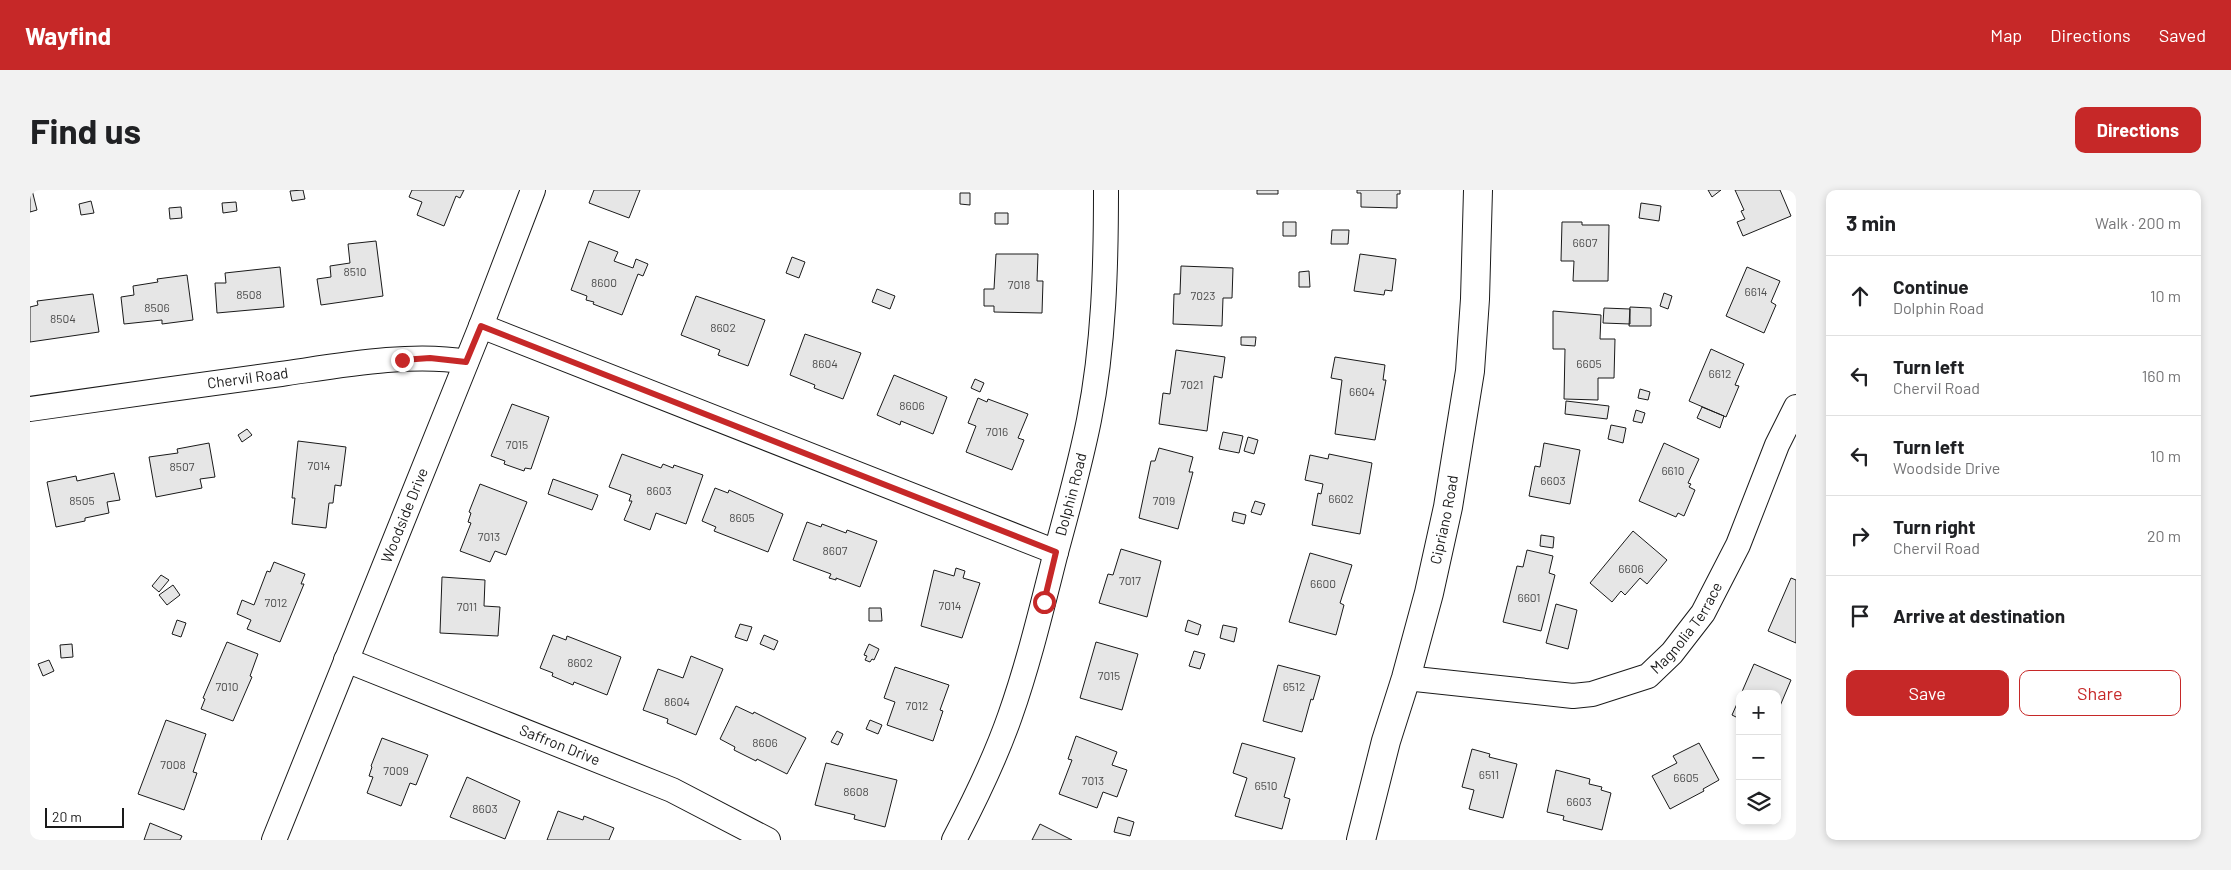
<!DOCTYPE html>
<meta charset="utf-8">
<style>
:root{--surface:#fff;--page:#f2f2f2;--text:#202124;--muted:#757577;--line:#e0e0e0;--accent:#c62828}
body{margin:0;font-family:Barlow,sans-serif;background:var(--page);color:var(--text)}
.controls{position:absolute;right:15px;bottom:15px;display:grid;overflow:hidden;border-radius:10px;box-shadow:0 2px 8px #0003}
.controls button{width:45px;height:45px;display:grid;place-items:center;padding:0;border:0;border-bottom:1px solid var(--line);background:var(--surface);color:var(--text);font:25px sans-serif}
.scale{position:absolute;left:15px;bottom:12px;width:79px;box-sizing:border-box;padding-left:5px;border:2px solid #1a1a1a;border-top:0;font-size:14px;line-height:18px;white-space:nowrap;color:#1a1a1a;-webkit-text-stroke:4px #fff;paint-order:stroke}
.stop{position:absolute;width:15px;height:15px;margin:-11px;border:4px solid #c62828;border-radius:50%;background:#fff}
.stop.end{background:#c62828;border-color:#fff;box-shadow:0 1px 5px #0008}
.list{margin:0;padding:0;list-style:none}
h2{display:flex;justify-content:space-between;align-items:center;height:65px;margin:0;padding:0 20px;font-size:21px}
h2 small{font-size:16px;font-weight:400;color:var(--muted)}
.list li{display:grid;grid-template-columns:32px 1fr auto;gap:15px;align-items:center;box-sizing:border-box;height:80px;padding:0 20px;border-top:1px solid var(--line)}
.list b{display:block;font-size:19px;white-space:nowrap}
.list p{margin:0;font-size:16px;white-space:nowrap;color:var(--muted)}
.list em{font-size:16px;font-style:normal;color:var(--muted)}
.actions{display:flex;gap:10px;padding:15px 20px}
.actions a{flex:1;padding:11px 0;border:1px solid var(--accent);border-radius:10px;text-align:center;font-size:18px;color:var(--accent)}
.actions .main{background:var(--accent);color:#fff}
.icon{flex:none;width:28px;height:28px;fill:none;stroke:currentColor;stroke-width:2;stroke-linecap:round;stroke-linejoin:round}
.map{position:relative;flex:none;width:1766px;height:650px;overflow:hidden;border-radius:10px}
header{display:flex;align-items:center;gap:30px;box-sizing:border-box;height:70px;padding:0 25px;background:var(--accent);color:#fff}
header strong{font-size:24px}
nav{display:flex;gap:28px;margin-inline-start:auto;font-size:18px}
.intro{display:flex;align-items:center;justify-content:space-between;box-sizing:border-box;height:120px;padding:0 30px}
h1{margin:0;font-size:35px}
.button{padding:12px 22px;border-radius:10px;background:var(--accent);color:#fff;font-size:18px;font-weight:700}
main{display:flex;gap:30px;padding:0 30px}
aside{flex:1;background:var(--surface);border-radius:10px;box-shadow:0 2px 8px #0003}
.map>svg:first-child{display:block}
.building{fill:#e6e6e6;stroke:#1a1a1a}
.lines{fill:none;stroke-linecap:round;stroke-linejoin:round}
.street-casing{stroke:#1a1a1a;stroke-width:26}
.secondary-casing{stroke:#1a1a1a;stroke-width:30}
.street{stroke:#fff;stroke-width:24}
.secondary{stroke:#fff;stroke-width:28}
.route{stroke:#c62828;stroke-width:6}
.labels{text-anchor:middle;stroke-width:4;stroke-linejoin:round;paint-order:stroke}
.number-label{font-size:12px;fill:#4d4d4d}
.street-label{font-size:15px;fill:#1a1a1a;stroke:#fff}
</style>
<header>
<strong>Wayfind</strong>
<nav><a>Map</a><a>Directions</a><a>Saved</a></nav>
</header>
<div class="intro"><h1>Find us</h1><a class="button">Directions</a></div>
<main>
<div class="map">
<svg width="1766" height="650" viewBox="0 0 1766 650">
<rect width="100%" height="100%" fill="#fff"/>
<path class="building" d="M 2,0 L 7,20 L 0,22 L 0,1 Z
M 273,0 L 275,9 L 262,11 L 260,1 Z
M 382,0 L 434,0 L 430,8 L 426,6 L 414,36 L 387,25 L 392,12 L 379,7 Z
M 564,0 L 610,0 L 599,28 L 559,13 Z
M 1227,0 L 1248,0 L 1248,4 L 1227,4 Z
M 1327,0 L 1370,0 L 1370,4 L 1367,4 L 1367,18 L 1331,17 L 1331,3 L 1327,3 Z
M 1678,0 L 1691,0 L 1682,7 Z
M 1705,0 L 1750,0 L 1761,26 L 1713,46 L 1707,32 L 1715,29 L 1711,21 L 1714,20 Z
M 930,3 L 940,3 L 940,15 L 930,14 Z
M 61,11 L 64,23 L 51,25 L 49,14 Z
M 206,12 L 207,21 L 193,23 L 192,13 Z
M 1611,13 L 1631,16 L 1629,31 L 1609,28 Z
M 151,17 L 152,28 L 140,29 L 139,18 Z
M 965,23 L 978,23 L 978,34 L 965,34 Z
M 1253,32 L 1266,32 L 1266,46 L 1253,46 Z
M 1532,32 L 1552,32 L 1552,35 L 1579,35 L 1578,91 L 1543,91 L 1544,71 L 1531,71 Z
M 1302,40 L 1319,40 L 1318,54 L 1301,54 Z
M 346,51 L 353,106 L 291,115 L 287,89 L 301,87 L 300,76 L 320,73 L 318,54 Z
M 559,51 L 588,62 L 584,71 L 603,78 L 606,69 L 618,74 L 613,86 L 608,84 L 592,125 L 563,114 L 564,112 L 556,110 L 557,106 L 541,100 Z
M 966,64 L 1008,64 L 1007,91 L 1013,91 L 1012,123 L 964,122 L 964,116 L 954,116 L 954,99 L 964,99 Z
M 1330,64 L 1366,69 L 1362,101 L 1355,100 L 1354,105 L 1324,101 Z
M 762,67 L 775,72 L 769,88 L 756,83 Z
M 1151,76 L 1203,78 L 1202,108 L 1193,108 L 1192,136 L 1143,134 L 1144,104 L 1150,104 Z
M 250,77 L 254,117 L 187,123 L 185,93 L 196,93 L 195,83 Z
M 1717,77 L 1750,91 L 1741,112 L 1746,115 L 1734,143 L 1696,126 Z
M 1279,81 L 1280,97 L 1269,97 L 1269,82 Z
M 157,85 L 163,130 L 132,134 L 132,130 L 94,134 L 91,107 L 104,105 L 103,96 L 128,92 L 127,89 Z
M 847,99 L 865,106 L 860,119 L 842,112 Z
M 1634,103 L 1642,106 L 1638,119 L 1630,116 Z
M 63,104 L 69,142 L 0,152 L 0,117 L 8,115 L 7,111 Z
M 666,106 L 735,130 L 718,176 L 688,165 L 690,160 L 651,145 Z
M 1600,117 L 1621,118 L 1621,136 L 1599,136 Z
M 1574,118 L 1600,119 L 1600,134 L 1573,133 Z
M 1523,121 L 1571,125 L 1570,149 L 1585,149 L 1584,188 L 1568,188 L 1568,210 L 1534,209 L 1535,159 L 1523,159 Z
M 775,144 L 831,163 L 813,209 L 784,198 L 785,195 L 760,185 Z
M 1211,147 L 1226,147 L 1225,156 L 1211,155 Z
M 1681,159 L 1714,174 L 1705,195 L 1709,196 L 1696,227 L 1659,211 Z
M 1146,160 L 1195,167 L 1192,188 L 1184,186 L 1177,241 L 1129,234 L 1133,203 L 1140,204 Z
M 1305,167 L 1355,175 L 1353,190 L 1356,190 L 1345,250 L 1305,244 L 1312,190 L 1301,188 Z
M 864,185 L 917,207 L 903,244 L 871,231 L 870,235 L 847,225 Z
M 945,189 L 954,193 L 950,202 L 941,198 Z
M 1610,199 L 1620,202 L 1618,210 L 1608,208 Z
M 948,208 L 957,212 L 958,209 L 998,224 L 988,248 L 994,250 L 982,280 L 936,262 L 946,236 L 938,233 Z
M 1536,211 L 1579,216 L 1577,229 L 1535,224 Z
M 482,214 L 519,227 L 501,279 L 495,278 L 494,281 L 474,274 L 475,271 L 461,266 Z
M 1672,217 L 1694,226 L 1690,238 L 1667,228 Z
M 1606,220 L 1615,223 L 1612,233 L 1603,231 Z
M 1581,235 L 1596,238 L 1593,253 L 1578,249 Z
M 217,239 L 222,245 L 212,252 L 208,245 Z
M 1193,242 L 1213,246 L 1209,263 L 1189,259 Z
M 1218,247 L 1228,250 L 1224,264 L 1214,261 Z
M 268,251 L 316,257 L 311,296 L 305,295 L 303,313 L 299,313 L 296,338 L 262,334 L 265,308 L 262,308 Z
M 179,253 L 185,287 L 170,289 L 172,298 L 126,307 L 119,267 L 148,263 L 147,259 Z
M 1514,253 L 1550,260 L 1540,314 L 1499,306 L 1505,276 L 1510,277 Z
M 1634,253 L 1669,269 L 1658,293 L 1661,294 L 1659,297 L 1665,300 L 1654,326 L 1648,323 L 1646,327 L 1609,311 Z
M 1129,258 L 1163,267 L 1159,282 L 1163,282 L 1148,339 L 1109,328 L 1121,271 L 1125,271 Z
M 592,264 L 631,278 L 633,274 L 643,278 L 644,275 L 673,285 L 656,334 L 626,323 L 620,340 L 594,330 L 602,311 L 599,311 L 601,305 L 579,297 Z
M 1299,264 L 1342,273 L 1330,344 L 1282,335 L 1288,303 L 1291,304 L 1293,294 L 1275,290 L 1280,265 L 1298,269 Z
M 84,283 L 90,310 L 77,312 L 79,323 L 55,328 L 55,331 L 26,337 L 17,292 L 46,286 L 47,291 Z
M 523,289 L 568,305 L 562,320 L 518,304 Z
M 450,294 L 497,312 L 476,365 L 465,361 L 460,372 L 430,361 L 441,333 L 438,332 L 441,323 L 439,322 Z
M 685,298 L 698,303 L 699,300 L 753,324 L 738,362 L 684,341 L 686,337 L 672,331 Z
M 1225,311 L 1235,314 L 1231,325 L 1221,322 Z
M 1204,322 L 1216,325 L 1214,334 L 1202,331 Z
M 777,332 L 791,337 L 792,334 L 816,343 L 817,340 L 847,351 L 830,397 L 806,388 L 806,390 L 799,388 L 801,384 L 763,370 Z
M 1603,341 L 1637,370 L 1617,394 L 1610,388 L 1595,405 L 1591,401 L 1582,412 L 1560,393 Z
M 1511,345 L 1524,347 L 1523,358 L 1510,356 Z
M 1091,359 L 1131,371 L 1117,427 L 1069,413 L 1078,384 L 1083,385 Z
M 1497,360 L 1523,366 L 1519,383 L 1525,385 L 1511,441 L 1473,432 L 1487,376 L 1493,377 Z
M 1280,363 L 1322,375 L 1310,413 L 1314,415 L 1306,445 L 1259,432 Z
M 244,372 L 275,384 L 271,394 L 274,394 L 250,452 L 217,439 L 221,430 L 207,424 L 212,410 L 224,415 L 237,381 L 240,382 Z
M 926,378 L 935,381 L 933,388 L 950,393 L 932,448 L 891,436 L 904,380 L 924,386 Z
M 131,385 L 139,390 L 129,402 L 122,396 Z
M 412,387 L 455,390 L 454,416 L 470,417 L 468,446 L 410,443 Z
M 1761,388 L 1766,390 L 1766,453 L 1738,441 Z
M 143,395 L 150,405 L 137,415 L 129,405 Z
M 1526,414 L 1547,420 L 1538,459 L 1516,453 Z
M 839,418 L 851,418 L 852,431 L 839,431 Z
M 147,430 L 156,433 L 151,447 L 142,444 Z
M 1158,430 L 1171,435 L 1168,445 L 1155,441 Z
M 710,434 L 722,437 L 717,451 L 705,447 Z
M 1193,435 L 1207,438 L 1204,452 L 1190,448 Z
M 523,445 L 536,450 L 537,446 L 591,467 L 577,505 L 544,492 L 543,495 L 522,486 L 523,483 L 510,478 Z
M 734,445 L 748,451 L 744,460 L 730,454 Z
M 197,452 L 228,464 L 220,486 L 222,487 L 203,531 L 171,519 L 175,509 L 173,508 Z
M 1066,452 L 1108,464 L 1092,520 L 1050,508 Z
M 42,454 L 43,467 L 31,468 L 30,455 Z
M 839,454 L 849,459 L 844,470 L 842,469 L 840,472 L 835,470 L 837,466 L 834,465 Z
M 1164,461 L 1175,464 L 1170,479 L 1159,476 Z
M 661,466 L 693,479 L 666,545 L 637,533 L 638,529 L 613,520 L 628,479 L 653,488 Z
M 19,470 L 24,481 L 13,486 L 8,474 Z
M 1724,474 L 1761,490 L 1747,523 L 1747,504 L 1711,504 Z
M 1248,475 L 1290,486 L 1283,510 L 1281,509 L 1272,542 L 1233,531 Z
M 865,477 L 919,495 L 910,520 L 913,521 L 903,551 L 857,535 L 865,512 L 854,508 Z
M 1710,507 L 1710,529 L 1702,525 Z
M 706,516 L 723,524 L 724,522 L 776,548 L 757,584 L 727,569 L 726,571 L 704,560 L 705,557 L 690,549 Z
M 136,530 L 176,544 L 163,582 L 167,583 L 154,620 L 108,604 Z
M 840,530 L 852,535 L 848,544 L 836,539 Z
M 807,541 L 813,544 L 808,555 L 801,552 Z
M 1046,546 L 1087,562 L 1082,575 L 1097,580 L 1087,607 L 1073,602 L 1067,618 L 1029,604 L 1042,570 L 1038,569 Z
M 352,548 L 398,565 L 386,595 L 380,593 L 371,616 L 337,603 L 343,587 L 339,586 L 342,577 L 341,576 Z
M 1212,553 L 1265,568 L 1254,607 L 1260,609 L 1252,639 L 1205,626 L 1217,588 L 1203,583 Z
M 1669,553 L 1689,590 L 1673,599 L 1674,601 L 1640,619 L 1622,586 L 1647,573 L 1643,566 Z
M 1442,559 L 1460,564 L 1459,567 L 1487,574 L 1473,628 L 1439,619 L 1444,600 L 1432,597 Z
M 796,573 L 867,590 L 855,637 L 824,629 L 825,625 L 785,615 Z
M 1526,580 L 1560,589 L 1559,594 L 1572,597 L 1571,600 L 1581,603 L 1572,640 L 1533,630 L 1534,626 L 1517,622 Z
M 437,587 L 490,611 L 475,649 L 420,627 Z
M 528,621 L 553,630 L 554,626 L 584,638 L 579,650 L 517,650 Z
M 1088,627 L 1104,632 L 1100,646 L 1084,642 Z
M 120,633 L 152,646 L 150,650 L 114,650 Z
M 1010,634 L 1042,650 L 1002,650 Z"/>
<g class="lines">
<defs>
<g id="street">
<path d="M 451,136 L 1026,362"/>
<path id="s1" d="M 0,219 C 84,207 167,195 251,184 C 307,176 381,162 436,172"/>
<path id="s2" d="M 316,470 L 642,600 L 738,650"/>
<path id="s3" d="M 1376,488 L 1543,506 L 1562,504 L 1618,486 L 1642,463 L 1673,423 L 1708,355 L 1747,255 L 1766,217"/>
<path id="s4" d="M 244,650 L 451,136 L 503,0"/>
<path id="s5" d="M 924,650 C 945,610 965,569 980,526 C 999,472 1012,417 1026,362 C 1038,318 1050,275 1059,230 C 1074,155 1076,76 1076,0"/>
</g>
<g id="secondary">
<path id="s6" d="M 1331,650 L 1356,551 L 1376,488 L 1399,403 L 1418,317 L 1440,181 L 1445,109 L 1448,0"/>
</g>
</defs>
<use href="#street" class="street-casing"/>
<use href="#secondary" class="secondary-casing"/>
<use href="#street" class="street"/>
<use href="#secondary" class="secondary"/>
</g>
<g class="lines">
<path class="route" d="M 372,170 L 400,168 L 436,172 L 451,136 L 1026,362 L 1014,412"/>
</g>
<g class="labels">
<g class="number-label">
<text x="1555" y="57">6607</text>
<text x="325" y="86">8510</text>
<text x="574" y="97">8600</text>
<text x="989" y="99">7018</text>
<text x="1726" y="106">6614</text>
<text x="219" y="109">8508</text>
<text x="1173" y="110">7023</text>
<text x="127" y="122">8506</text>
<text x="33" y="133">8504</text>
<text x="693" y="142">8602</text>
<text x="795" y="178">8604</text>
<text x="1559" y="178">6605</text>
<text x="1690" y="188">6612</text>
<text x="1162" y="199">7021</text>
<text x="1332" y="206">6604</text>
<text x="882" y="220">8606</text>
<text x="967" y="246">7016</text>
<text x="487" y="259">7015</text>
<text x="289" y="280">7014</text>
<text x="152" y="281">8507</text>
<text x="1643" y="285">6610</text>
<text x="1523" y="295">6603</text>
<text x="629" y="305">8603</text>
<text x="1311" y="313">6602</text>
<text x="52" y="315">8505</text>
<text x="1134" y="315">7019</text>
<text x="712" y="332">8605</text>
<text x="459" y="351">7013</text>
<text x="805" y="365">8607</text>
<text x="1601" y="383">6606</text>
<text x="1100" y="395">7017</text>
<text x="1293" y="398">6600</text>
<text x="1499" y="412">6601</text>
<text x="246" y="417">7012</text>
<text x="920" y="420">7014</text>
<text x="437" y="421">7011</text>
<text x="550" y="477">8602</text>
<text x="1079" y="490">7015</text>
<text x="197" y="501">7010</text>
<text x="1264" y="501">6512</text>
<text x="647" y="516">8604</text>
<text x="887" y="520">7012</text>
<text x="735" y="557">8606</text>
<text x="143" y="579">7008</text>
<text x="366" y="585">7009</text>
<text x="1459" y="589">6511</text>
<text x="1656" y="592">6605</text>
<text x="1063" y="595">7013</text>
<text x="1236" y="600">6510</text>
<text x="826" y="606">8608</text>
<text x="1549" y="616">6603</text>
<text x="455" y="623">8603</text>
</g>
<g class="street-label">
<text dy="5" stroke="none"><textPath href="#s1" startOffset="220">Chervil Road</textPath></text>
<text dy="5" stroke="none"><textPath href="#s5" startOffset="366">Dolphin Road</textPath></text>
<text dy="5" stroke="none"><textPath href="#s4" startOffset="350">Woodside Drive</textPath></text>
<text dy="5" stroke="none"><textPath href="#s6" startOffset="331">Cipriano Road</textPath></text>
<text dy="5" stroke="none"><textPath href="#s3" startOffset="308">Magnolia Terrace</textPath></text>
<text dy="5" stroke="none"><textPath href="#s2" startOffset="230">Saffron Drive</textPath></text>
</g>
</g>
</svg>
<div class="controls">
<button>+</button>
<button>−</button>
<button><svg class="icon" aria-label="layers" viewBox="0 0 24 24"><path d="M12 4l9 5-9 5-9-5zM3 14l9 5 9-5"/></svg></button>
</div>
<div class="scale">20 m</div>
<div class="stop" style="left:1014px;top:412px"></div>
<div class="stop end" style="left:372px;top:170px"></div>
</div>
<aside>
<h2>3 min<small>Walk · 200 m</small></h2>
<ul class="list">
<li><svg class="icon" aria-label="ahead" viewBox="0 0 24 24"><path d="M12 20V5M6 11l6-6 6 6"/></svg><div><b>Continue</b><p>Dolphin Road</p></div><em>10 m</em></li>
<li><svg class="icon" aria-label="left" viewBox="0 0 24 24"><path d="M17 20v-9H6M10 6l-5 5 5 5"/></svg><div><b>Turn left</b><p>Chervil Road</p></div><em>160 m</em></li>
<li><svg class="icon" aria-label="left" viewBox="0 0 24 24"><path d="M17 20v-9H6M10 6l-5 5 5 5"/></svg><div><b>Turn left</b><p>Woodside Drive</p></div><em>10 m</em></li>
<li><svg class="icon" aria-label="right" viewBox="0 0 24 24"><path d="M7 20v-9h11M14 6l5 5-5 5"/></svg><div><b>Turn right</b><p>Chervil Road</p></div><em>20 m</em></li>
<li><svg class="icon" aria-label="arrive" viewBox="0 0 24 24"><path d="M6 21V4h12l-3 4 3 4H6"/></svg><div><b>Arrive at destination</b></div></li>
</ul>
<div class="actions"><a class="main">Save</a><a>Share</a></div>
</aside>
</main>
